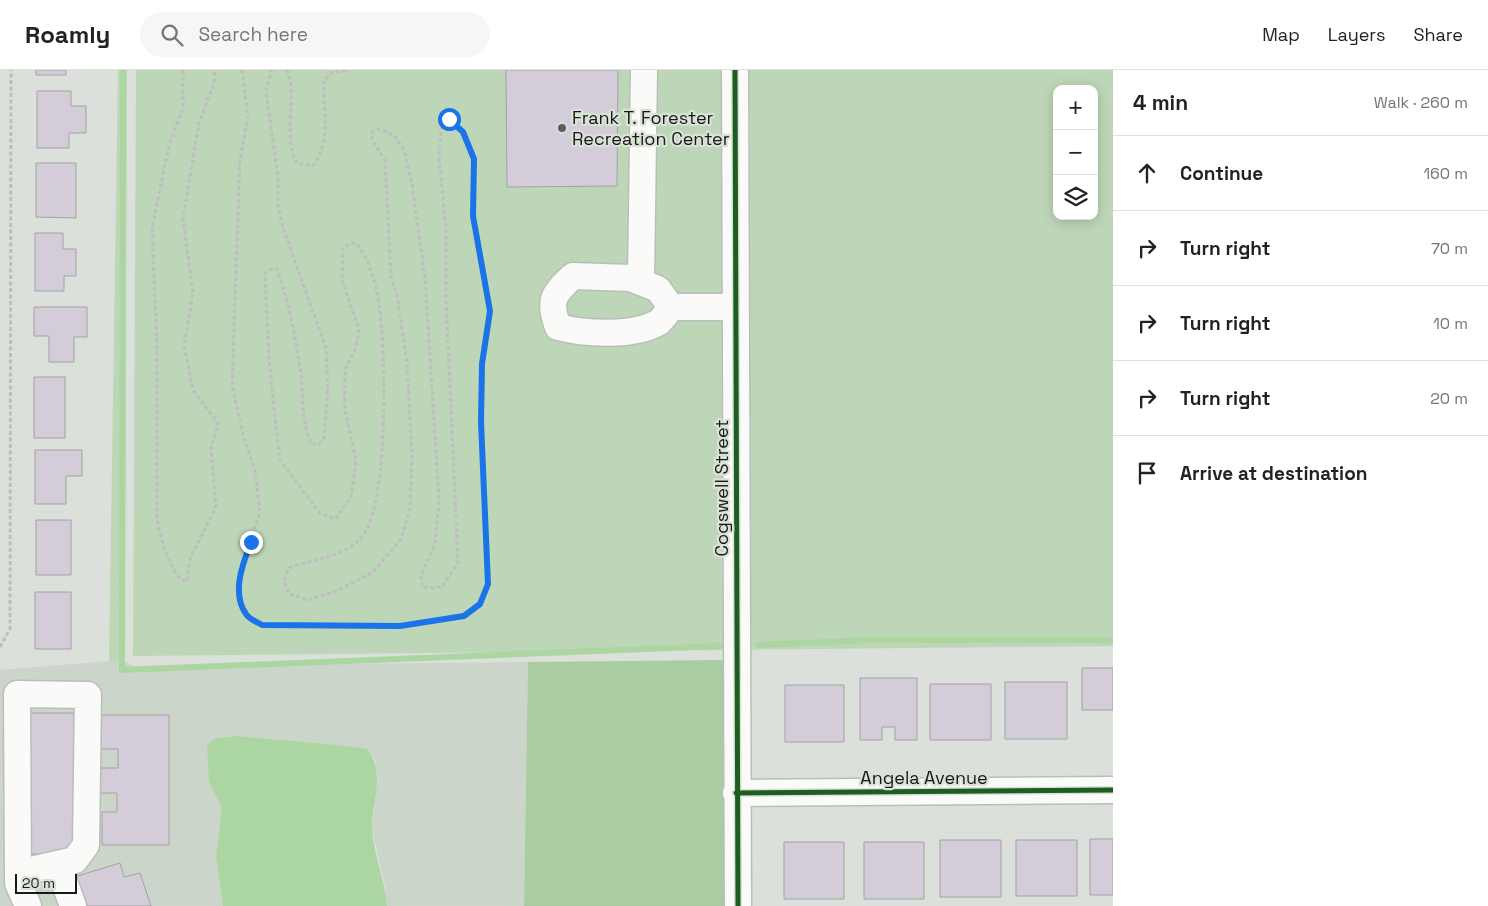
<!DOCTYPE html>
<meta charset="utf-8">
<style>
:root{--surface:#fff;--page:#f6f6f6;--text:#222;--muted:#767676;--line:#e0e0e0}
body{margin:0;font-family:"Space Grotesk",sans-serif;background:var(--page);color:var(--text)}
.controls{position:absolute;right:15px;top:15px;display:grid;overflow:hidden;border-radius:10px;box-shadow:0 2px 12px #0003}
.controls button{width:45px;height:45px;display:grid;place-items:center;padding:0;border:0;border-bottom:1px solid var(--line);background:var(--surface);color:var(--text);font:25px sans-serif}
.scale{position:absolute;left:15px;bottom:12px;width:62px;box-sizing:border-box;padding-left:5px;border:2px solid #161916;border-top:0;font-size:14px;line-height:18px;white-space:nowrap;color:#161916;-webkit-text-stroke:4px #dae2d8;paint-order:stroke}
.stop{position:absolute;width:15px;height:15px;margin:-11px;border:4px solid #1a73e8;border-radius:50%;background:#fff}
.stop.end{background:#1a73e8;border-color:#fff;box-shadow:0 1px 5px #0008}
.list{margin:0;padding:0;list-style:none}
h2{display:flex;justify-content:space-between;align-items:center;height:65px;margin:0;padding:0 20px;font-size:21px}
h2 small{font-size:16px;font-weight:400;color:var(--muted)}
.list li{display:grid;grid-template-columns:32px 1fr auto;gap:15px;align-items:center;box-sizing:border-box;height:75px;padding:0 20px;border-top:1px solid var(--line)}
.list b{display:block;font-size:19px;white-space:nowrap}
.list em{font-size:16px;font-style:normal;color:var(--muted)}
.icon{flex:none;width:28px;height:28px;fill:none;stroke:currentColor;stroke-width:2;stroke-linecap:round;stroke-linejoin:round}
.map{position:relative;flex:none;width:1113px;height:836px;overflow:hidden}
header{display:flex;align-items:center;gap:30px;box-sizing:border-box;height:70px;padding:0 25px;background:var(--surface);border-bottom:1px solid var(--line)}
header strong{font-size:24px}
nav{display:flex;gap:28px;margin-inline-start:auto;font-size:18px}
.search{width:350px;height:45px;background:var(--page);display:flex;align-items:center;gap:12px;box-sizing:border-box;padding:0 18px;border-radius:28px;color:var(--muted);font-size:19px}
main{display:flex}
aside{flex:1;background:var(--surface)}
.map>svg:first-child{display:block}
.built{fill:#ccd5ca}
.green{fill:#bed6b8;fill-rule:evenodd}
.forest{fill:#aacca2}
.water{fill:#abd6a1}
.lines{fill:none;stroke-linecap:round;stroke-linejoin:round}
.stream{stroke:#abd6a1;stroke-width:6}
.building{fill:#d4ccd8;stroke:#a2a3a2}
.minor-casing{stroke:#babeb9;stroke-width:29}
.path{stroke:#bdbebd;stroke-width:3;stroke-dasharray:4 2.5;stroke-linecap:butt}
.minor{stroke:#fafaf9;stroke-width:26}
.cycleway-casing{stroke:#dae2d8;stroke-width:8}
.cycleway{stroke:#1b5e20;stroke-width:5}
.route{stroke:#1a73e8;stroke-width:6}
.poi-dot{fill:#5b5f5b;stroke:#dae2d8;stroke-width:2}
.labels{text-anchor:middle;stroke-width:4.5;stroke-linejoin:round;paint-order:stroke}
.poi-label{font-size:18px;fill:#161916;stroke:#dae2d8;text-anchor:start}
.street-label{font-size:18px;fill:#161916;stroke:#dae2d8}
</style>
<header>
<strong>Roamly</strong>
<div class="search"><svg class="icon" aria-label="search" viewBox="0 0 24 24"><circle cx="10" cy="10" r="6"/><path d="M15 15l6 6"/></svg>Search here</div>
<nav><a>Map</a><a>Layers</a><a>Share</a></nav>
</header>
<main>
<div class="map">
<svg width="1113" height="836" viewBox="0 0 1113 836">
<rect width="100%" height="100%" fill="#dbe0da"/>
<path class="built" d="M 109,591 L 125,591 L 133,596 L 528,592 L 524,836 L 387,836 L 385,816 L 372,759 L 378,705 L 375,689 L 367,679 L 308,672 L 298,673 L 209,712 L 222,738 L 216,787 L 223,836 L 0,836 L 0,600 Z"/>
<path class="green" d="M 118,0 L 127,0 L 125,591 L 109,591 Z
M 136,0 L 1113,0 L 1113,576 L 133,586 ZM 1057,19 L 1094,19 L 1094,146 L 1057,146 Z"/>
<path class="forest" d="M 725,590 L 727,836 L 524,836 L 528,592 Z"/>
<path class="water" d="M 237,666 C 280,671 324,672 367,679 C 387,703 371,732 372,760 C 374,786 385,810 387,836 L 223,836 L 216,787 L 222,738 L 209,712 L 207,675 L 214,669 Z"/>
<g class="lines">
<path class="stream" d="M 123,0 L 122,600 L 720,576
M 759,575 L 873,570 L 1113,570"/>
</g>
<path class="building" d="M 36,0 L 66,0 L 66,5 L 36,5 Z
M 506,0 L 618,0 L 617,116 L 507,117 Z
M 37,21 L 71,21 L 71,36 L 86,36 L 86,63 L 69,63 L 69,78 L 37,78 Z
M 36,93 L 76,93 L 76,148 L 36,147 Z
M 35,163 L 63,163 L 63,179 L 76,179 L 76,206 L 64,206 L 64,221 L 35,221 Z
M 34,237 L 87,237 L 87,267 L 74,267 L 74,292 L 49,292 L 49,266 L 34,266 Z
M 34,307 L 65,307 L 65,368 L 34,368 Z
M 35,380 L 82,380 L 82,406 L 66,406 L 66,434 L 35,434 Z
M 36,450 L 71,450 L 71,505 L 36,505 Z
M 35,522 L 71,522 L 71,579 L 35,579 Z
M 1082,598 L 1113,598 L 1113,640 L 1082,640 Z
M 860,608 L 917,608 L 917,670 L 895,670 L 895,657 L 882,657 L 882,670 L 860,670 Z
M 1005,612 L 1067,612 L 1067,669 L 1005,669 Z
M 930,614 L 991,614 L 991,670 L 930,670 Z
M 785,615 L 844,615 L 844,672 L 785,672 Z
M 27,643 L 74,643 L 74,784 L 27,784 Z
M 101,645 L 169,645 L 169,775 L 102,775 L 102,742 L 117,742 L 117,723 L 95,723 L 95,698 L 118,698 L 118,679 L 101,679 Z
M 1090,769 L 1113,769 L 1113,825 L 1090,825 Z
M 940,770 L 1001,770 L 1001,827 L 940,827 Z
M 1016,770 L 1077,770 L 1077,826 L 1016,826 Z
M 784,772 L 844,772 L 844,829 L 784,829 Z
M 864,772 L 924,772 L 924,829 L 864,829 Z
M 120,793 L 124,807 L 140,803 L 151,836 L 80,836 L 71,808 Z"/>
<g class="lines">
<defs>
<path id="minor" d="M 735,0 L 738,836
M 573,206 L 630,208 L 658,219 L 671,237 C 668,241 663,249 659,252 C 634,267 585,264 558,257 C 548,231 553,224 573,206 Z
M 641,212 L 644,0
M 671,237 L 735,237
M 736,723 L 1113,720
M 58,795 L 73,836
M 18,803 L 75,790 L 86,775 L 88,625 L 17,624 L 18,813 L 28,836"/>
</defs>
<use href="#minor" class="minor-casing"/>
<path class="path" d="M 183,0 L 183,38 L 169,75 L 152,158 L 157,278 L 157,448 C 161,470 167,492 181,510 L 187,511 L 190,489 L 216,437 L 211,378 L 218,353 L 193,320 L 184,276 L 193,223 L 183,149 L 199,53 L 214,13 L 215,0
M 242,0 L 248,47 L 240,89 L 232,314 L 243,365 L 255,400 L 260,442 L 240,500 L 240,532 L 247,546 L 263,555 L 400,556 L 464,546 L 480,534 L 488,514 L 481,352 L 482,294 L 490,241 L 473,146 L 475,89 L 463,62 L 452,51 L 442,49 L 439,88 L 446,159 L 446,227 L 458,492 L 443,516 L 434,518 L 422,517 L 421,505 L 435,474 L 439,430 L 425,207 L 412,114 L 404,80 L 394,65 L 380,59 L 372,62 L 372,69 L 385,91 L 391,207 L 397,225 L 407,292 L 412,389 L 410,438 L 401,469 L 373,502 L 337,521 L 308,530 L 289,524 L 284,511 L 289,498 C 313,489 348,487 364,464 C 389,430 387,267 377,223 C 373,205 368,189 357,174 L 350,173 L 343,178 L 342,210 L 359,260 L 356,277 L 346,298 L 344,320 L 345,340 L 356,391 L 351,428 L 335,449 L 320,443 L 280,391 L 269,290 L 265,204 L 271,199 L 277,199 C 289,233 296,269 301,305 C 303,328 302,352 311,374 L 319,374 L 324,369 L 328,316 L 326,278 L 283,158 L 278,135 L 278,108 L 266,20 L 272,0
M 287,0 C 298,23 282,65 297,94 L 314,95 C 333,64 322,43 324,10 L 333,2 L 350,0
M 0,577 L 10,559 L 11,0"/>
<use href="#minor" class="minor"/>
<defs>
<path id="cycleway" d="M 735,0 L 738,836
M 736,723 L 1113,720"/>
</defs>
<use href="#cycleway" class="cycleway-casing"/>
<use href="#cycleway" class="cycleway"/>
</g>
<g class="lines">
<path class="route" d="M 251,472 C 243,493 231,523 246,544 C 249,549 257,552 262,555 L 400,556 L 464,546 L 480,534 L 488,514 L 481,352 L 482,294 L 490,241 L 473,146 L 474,89 L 463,62 L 449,49"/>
</g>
<circle class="poi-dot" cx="562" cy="58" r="5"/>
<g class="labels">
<g class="poi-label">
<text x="572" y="54">Frank T. Forester<tspan x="572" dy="21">Recreation Center</tspan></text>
</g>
<g class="street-label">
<text transform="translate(722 418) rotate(-90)" y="6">Cogswell Street</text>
<text x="924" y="714">Angela Avenue</text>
</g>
</g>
</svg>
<div class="controls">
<button>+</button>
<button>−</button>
<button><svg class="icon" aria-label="layers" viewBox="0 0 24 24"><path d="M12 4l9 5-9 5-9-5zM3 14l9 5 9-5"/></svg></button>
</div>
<div class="scale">20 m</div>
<div class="stop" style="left:449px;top:49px"></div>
<div class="stop end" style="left:251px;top:472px"></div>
</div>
<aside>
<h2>4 min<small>Walk · 260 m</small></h2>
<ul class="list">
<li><svg class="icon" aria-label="ahead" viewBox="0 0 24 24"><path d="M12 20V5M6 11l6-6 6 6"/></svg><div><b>Continue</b></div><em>160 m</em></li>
<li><svg class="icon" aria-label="right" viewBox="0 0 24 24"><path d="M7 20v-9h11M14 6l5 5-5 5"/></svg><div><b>Turn right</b></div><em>70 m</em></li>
<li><svg class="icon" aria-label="right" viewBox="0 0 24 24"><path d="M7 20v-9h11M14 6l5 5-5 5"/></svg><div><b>Turn right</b></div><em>10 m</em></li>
<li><svg class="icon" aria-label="right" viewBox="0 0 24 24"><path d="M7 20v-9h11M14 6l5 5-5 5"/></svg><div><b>Turn right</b></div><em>20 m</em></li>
<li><svg class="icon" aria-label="arrive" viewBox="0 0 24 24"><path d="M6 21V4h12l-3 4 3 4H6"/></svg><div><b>Arrive at destination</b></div></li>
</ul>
</aside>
</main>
